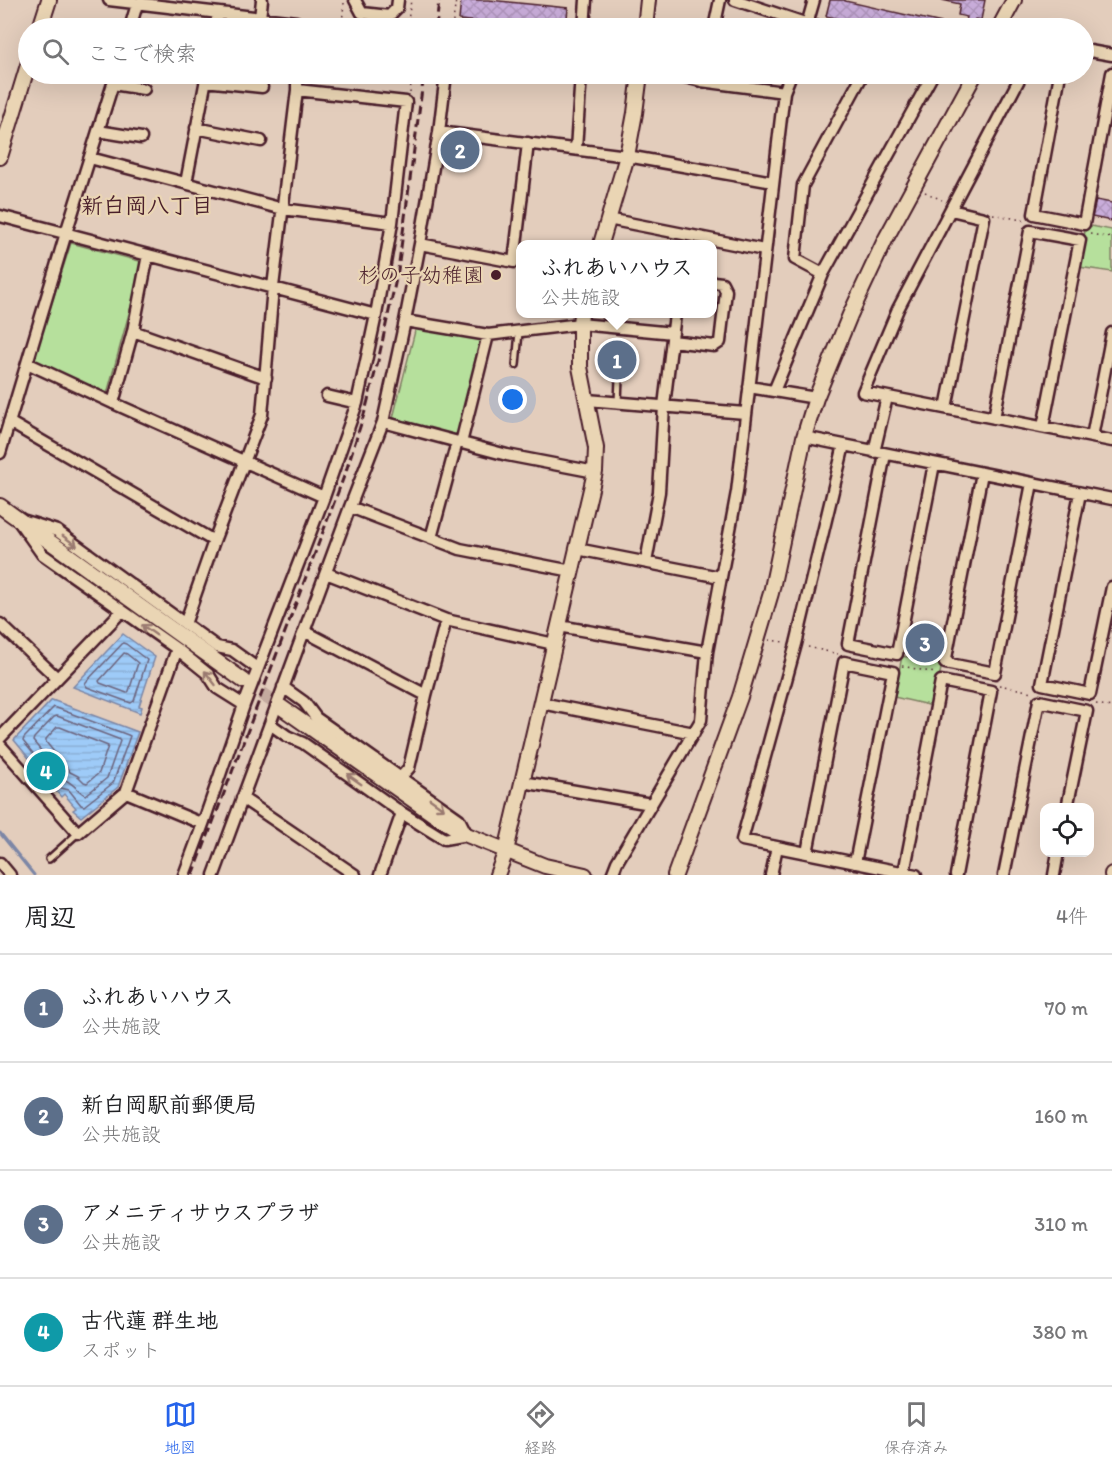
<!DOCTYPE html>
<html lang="ja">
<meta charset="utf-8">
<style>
:root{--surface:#fff;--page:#f6f6f6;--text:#202124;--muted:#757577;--line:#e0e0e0;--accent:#2563eb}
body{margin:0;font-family:Itim,"Klee One",sans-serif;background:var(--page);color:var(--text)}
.controls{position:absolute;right:18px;bottom:18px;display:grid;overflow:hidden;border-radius:12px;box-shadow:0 6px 24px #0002}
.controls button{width:54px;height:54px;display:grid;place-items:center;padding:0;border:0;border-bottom:2px solid var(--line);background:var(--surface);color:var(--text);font:30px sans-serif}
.you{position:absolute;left:513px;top:400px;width:21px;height:21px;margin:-15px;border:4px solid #fff;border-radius:50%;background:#1a73e8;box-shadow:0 0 0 9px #1a73e833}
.badge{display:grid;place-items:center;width:39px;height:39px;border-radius:50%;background:var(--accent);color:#fff;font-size:20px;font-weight:700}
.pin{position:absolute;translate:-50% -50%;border:3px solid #fff;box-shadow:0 2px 6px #0006}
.popup{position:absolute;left:516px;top:240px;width:201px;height:78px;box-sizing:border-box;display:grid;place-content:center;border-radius:12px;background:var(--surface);filter:drop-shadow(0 2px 4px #0005);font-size:20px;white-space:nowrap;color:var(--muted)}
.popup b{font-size:22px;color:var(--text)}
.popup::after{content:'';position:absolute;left:50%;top:100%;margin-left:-12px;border:12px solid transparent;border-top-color:var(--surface)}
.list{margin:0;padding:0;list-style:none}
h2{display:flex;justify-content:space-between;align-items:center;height:78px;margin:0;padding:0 24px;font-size:26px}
h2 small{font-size:20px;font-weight:400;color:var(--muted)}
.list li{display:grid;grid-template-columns:39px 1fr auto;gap:18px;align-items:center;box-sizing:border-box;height:108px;padding:0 24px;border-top:2px solid var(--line)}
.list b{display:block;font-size:22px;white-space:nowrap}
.list p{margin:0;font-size:20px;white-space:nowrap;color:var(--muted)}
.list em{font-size:20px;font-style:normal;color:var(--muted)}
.icon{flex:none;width:33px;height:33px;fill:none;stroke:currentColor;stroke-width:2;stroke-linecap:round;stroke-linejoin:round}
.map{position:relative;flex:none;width:1112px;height:875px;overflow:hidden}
.search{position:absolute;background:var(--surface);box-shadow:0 6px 24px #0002;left:18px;right:18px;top:18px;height:66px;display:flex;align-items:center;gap:15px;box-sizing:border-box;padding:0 21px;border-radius:33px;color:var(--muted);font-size:22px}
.sheet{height:510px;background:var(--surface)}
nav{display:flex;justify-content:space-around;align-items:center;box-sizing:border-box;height:84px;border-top:2px solid var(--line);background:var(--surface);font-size:16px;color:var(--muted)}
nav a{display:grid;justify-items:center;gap:3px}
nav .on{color:var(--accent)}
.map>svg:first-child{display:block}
.green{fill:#b6e09c;stroke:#808064;stroke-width:1.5}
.water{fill:url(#water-rules);stroke:#7c86a6;stroke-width:1.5}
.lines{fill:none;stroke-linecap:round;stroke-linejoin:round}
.shore{stroke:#6c647d;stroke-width:1.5}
.stream{stroke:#7c86a6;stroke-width:3}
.building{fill:url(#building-cross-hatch);stroke:#4a1f2b;stroke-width:1.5}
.tertiary-tunnel{stroke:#c4aa9f;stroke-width:14;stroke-dasharray:14 7;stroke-linecap:butt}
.service-casing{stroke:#4a1f2b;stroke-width:10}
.minor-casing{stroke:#4a1f2b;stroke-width:15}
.tertiary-casing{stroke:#4a1f2b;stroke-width:18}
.path{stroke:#4a1f2b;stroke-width:1.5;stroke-dasharray:1.5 4.5;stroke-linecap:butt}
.service{stroke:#ead5b4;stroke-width:5}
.minor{stroke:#ead5b4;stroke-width:10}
.tertiary{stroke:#ead5b4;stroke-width:14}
.rail{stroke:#4a1f2b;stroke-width:3;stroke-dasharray:9 4.5;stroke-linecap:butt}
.oneway{stroke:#9a7a70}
.poi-dot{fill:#4a1f2b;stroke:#ead5b4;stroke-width:2}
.labels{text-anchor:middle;stroke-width:4.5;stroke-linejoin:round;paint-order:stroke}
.poi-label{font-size:21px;fill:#4a1f2b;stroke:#ead5b4;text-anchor:end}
.neighbourhood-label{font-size:22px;font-weight:bold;fill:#4a1f2b;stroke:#ead5b4}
</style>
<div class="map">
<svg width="1112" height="875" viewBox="0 0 1112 875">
<defs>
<pattern id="water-rules" width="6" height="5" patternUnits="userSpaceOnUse" patternTransform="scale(1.5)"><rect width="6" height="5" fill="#9ecbf8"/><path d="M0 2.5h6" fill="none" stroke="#8aaed5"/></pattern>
<pattern id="building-cross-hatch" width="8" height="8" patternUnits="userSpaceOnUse" patternTransform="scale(1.5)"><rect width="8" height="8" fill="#c9adda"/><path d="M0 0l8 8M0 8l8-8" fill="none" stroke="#ae94bb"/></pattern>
</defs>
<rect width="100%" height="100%" fill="#e3cdbc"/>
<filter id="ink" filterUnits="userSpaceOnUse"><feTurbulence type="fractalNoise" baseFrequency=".0167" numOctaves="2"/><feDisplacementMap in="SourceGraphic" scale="12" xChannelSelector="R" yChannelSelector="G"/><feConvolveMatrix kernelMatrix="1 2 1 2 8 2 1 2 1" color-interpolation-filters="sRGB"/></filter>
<g filter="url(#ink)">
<path class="green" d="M 1086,225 L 1112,230 L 1112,272 L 1079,267 Z
M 71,243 L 143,262 L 107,394 L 33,361 Z
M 416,327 L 483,340 L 459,437 L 393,418 Z
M 902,656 L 942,664 L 933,706 L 894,697 Z"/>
<path class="water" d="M 123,634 L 155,657 L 139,706 L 142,707 L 140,713 L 73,687 Z
M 52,700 L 138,732 L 118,787 L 81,817 L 73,810 L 76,808 L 64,794 L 61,797 L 14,740 Z"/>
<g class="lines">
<path class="shore" d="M 123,643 L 126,644 L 147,660 L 134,701 L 131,703 L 87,687 L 85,684 L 86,682 Z
M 124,653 L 127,654 L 138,663 L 129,691 L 127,693 L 100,683 L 99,681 Z
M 54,707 L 128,735 L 130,736 L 113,783 L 84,806 L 81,805 L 69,790 L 61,788 L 23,741 L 24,738 Z
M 57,716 L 118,739 L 120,741 L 107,778 L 86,795 C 79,793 75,784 65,780 L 33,741 L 34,738 L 54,717 Z
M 57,727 L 60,727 L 108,746 L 99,773 L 87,783 L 84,782 L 78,776 L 70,772 L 46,742 L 46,739 Z"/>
<path class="stream" d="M 0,833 L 34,875"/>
</g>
<path class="building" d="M 461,0 L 489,0 L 568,8 L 566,28 L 549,28 L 459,20 Z
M 830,0 L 845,0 L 845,1 L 964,28 L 882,28 L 826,16 Z
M 942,0 L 985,0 L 981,20 L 975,19 L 973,28 L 964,28 L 967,17 L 958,15 L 960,4 Z
M 448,138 L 473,141 L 471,161 L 446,159 Z
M 1096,200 L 1112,203 L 1112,221 L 1092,217 Z
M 909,631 L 947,639 L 944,651 L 926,647 L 925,654 L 905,650 Z"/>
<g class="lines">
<path class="tertiary-tunnel" d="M 244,681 L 281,707"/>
<defs>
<path id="service" d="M 746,87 L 746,74
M 516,365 L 519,332
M 618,402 L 619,379
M 49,859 L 78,833"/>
<path id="minor" d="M 109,0 L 296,22 L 296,28
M 355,0 L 362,13 L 389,16 L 397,8 L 398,0
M 735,0 L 808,24 L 826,28
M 260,18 L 262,0
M 130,28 L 137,4
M 215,28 L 218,14
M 584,28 L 586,0
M 714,28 L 720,0
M 806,28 L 814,0
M 1084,50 L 1112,55
M 674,74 L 701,81 L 784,92
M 1022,74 L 898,309 L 863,392 L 1112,441
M 1060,74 L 1034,214 L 1084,224 L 1112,73
M 205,81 L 262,87
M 113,84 L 144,89
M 196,128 L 261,141
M 98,131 L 141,138
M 439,132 L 627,156 L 773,182
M 576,149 L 581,74
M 90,158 L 283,209 L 392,223
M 186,183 L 207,74
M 0,216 L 376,315
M 608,219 L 764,250
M 420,244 L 514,262 L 528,143
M 823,274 L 933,74
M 405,321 L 488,335 L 580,324 L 673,333
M 133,331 L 266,378
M 672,341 L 714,346 L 720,342 L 726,291 L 722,283 L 713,282
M 27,363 L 113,403 L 324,497
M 749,387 L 816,398
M 774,391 L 823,274 L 795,259 L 803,185 L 863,74
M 327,396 L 357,403
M 587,400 L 745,413
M 113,403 L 133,331 L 148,255
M 946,408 L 984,218 L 951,210
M 994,418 L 1030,231 L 1080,240 L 1043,427
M 9,422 L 214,541
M 383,422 L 507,455 L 595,472
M 804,437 L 1112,499
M 1092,437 L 1112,333
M 461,443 L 488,335
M 844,445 L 796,644 L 742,840 L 916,875
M 874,452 L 887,397
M 0,453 L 66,233 L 116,74
M 885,454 L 848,644 L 897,654 L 934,464
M 982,473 L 945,663 L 995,673 L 1032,483
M 1080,493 L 1042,684 L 1090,694 L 1112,587
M 350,507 L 460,549 L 572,571
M 25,521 L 57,531 L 217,647 L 232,650 L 257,668
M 20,523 L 42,554 L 177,649 L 208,674 L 217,688 L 244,705
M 431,538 L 457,442
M 577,549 L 720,577
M 646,562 L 659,492 L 664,406 L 675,314
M 326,573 L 446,620 L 554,644
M 0,624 L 57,678
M 185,624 L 214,541 L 262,415 L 273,287 L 297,90 L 297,74
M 559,626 L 707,652
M 304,631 L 426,695
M 541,703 L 694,733
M 270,724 L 287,736 L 303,743 L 402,813 L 444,839 L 467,835 L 459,819 L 316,718 L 304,702 L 283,687
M 0,738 L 122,611
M 0,745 L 78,833 L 126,792 L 177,649
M 400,778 L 409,768 L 426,695 L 446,620
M 523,782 L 651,804
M 126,792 L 203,824
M 242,798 L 355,875
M 807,853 L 844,662 L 893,672 L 855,863
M 0,863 L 10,875
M 904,873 L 941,681 L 991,691 L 956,875
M 184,875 L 203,824 L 244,705 L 324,497 L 357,403 L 376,315 L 392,223 L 406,102 L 297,90
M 214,875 L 350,507 L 383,422 L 405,321 L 420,244 L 439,132 L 446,74
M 380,875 L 402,813
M 612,875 L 617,862 L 701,720 L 707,652 L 737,492 L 784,92 L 791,74
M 771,875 L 777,847
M 1004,875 L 1039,701 L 1087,711 L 1067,808
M 1054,875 L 1058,852"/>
<path id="tertiary" d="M 40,28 L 49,0
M 645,28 L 648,0
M 999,28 L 1014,0
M 0,157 L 28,65
M 601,244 L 627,156 L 635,113 L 640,74
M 0,506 L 244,681
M 281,707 L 433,814 L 467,835 L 545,866 L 585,875
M 497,875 L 506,851 L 595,472 L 596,448 L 580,367 L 580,324 L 581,314
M 675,875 L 740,697 L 771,593 L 804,437 L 816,398 L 850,315 L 885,240 L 975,74
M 1112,875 L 1112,874"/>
</defs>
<use href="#service" class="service-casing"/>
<use href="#minor" class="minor-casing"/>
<use href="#tertiary" class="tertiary-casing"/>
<path class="path" d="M 344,3 L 342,23 L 386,28
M 307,20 L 341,23
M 407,28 L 411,0
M 452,28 L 456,0
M 410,93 L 412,74
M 925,192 L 942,200
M 993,214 L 1026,221
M 1090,234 L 1112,238
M 769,640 L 785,642
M 808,647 L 838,654
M 902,666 L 935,673
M 999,685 L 1032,692
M 1096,704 L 1112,707"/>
<use href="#service" class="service"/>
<use href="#minor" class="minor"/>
<use href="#tertiary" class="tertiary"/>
<path class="rail" d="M 436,28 L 439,0
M 193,875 L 346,471 L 366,408 L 378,361 L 398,270 L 424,74"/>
</g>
<defs><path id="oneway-shaft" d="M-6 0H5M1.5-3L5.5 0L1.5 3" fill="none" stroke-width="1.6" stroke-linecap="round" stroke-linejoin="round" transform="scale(1.5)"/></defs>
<g class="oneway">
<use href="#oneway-shaft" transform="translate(70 541) rotate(36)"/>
<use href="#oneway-shaft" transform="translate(149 630) rotate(-145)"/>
<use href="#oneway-shaft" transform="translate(210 678) rotate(-128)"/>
<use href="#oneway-shaft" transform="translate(354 779) rotate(-145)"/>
<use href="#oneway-shaft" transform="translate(437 804) rotate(35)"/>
</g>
</g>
<circle class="poi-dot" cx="496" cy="275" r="6"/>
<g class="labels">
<g class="poi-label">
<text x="484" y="282">杉の子幼稚園</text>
</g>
<g class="neighbourhood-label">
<text x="147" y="213">新白岡八丁目</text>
</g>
</g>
</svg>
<div class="controls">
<button><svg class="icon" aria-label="locate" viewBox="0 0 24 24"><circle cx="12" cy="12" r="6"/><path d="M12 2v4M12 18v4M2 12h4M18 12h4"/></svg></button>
</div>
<div class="you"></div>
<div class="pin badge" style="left:617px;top:360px;background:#5c6f8a">1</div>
<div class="popup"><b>ふれあいハウス</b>公共施設</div>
<div class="pin badge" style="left:460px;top:150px;background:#5c6f8a">2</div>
<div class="pin badge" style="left:925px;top:643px;background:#5c6f8a">3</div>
<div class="pin badge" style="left:46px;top:771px;background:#0f9aa8">4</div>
<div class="search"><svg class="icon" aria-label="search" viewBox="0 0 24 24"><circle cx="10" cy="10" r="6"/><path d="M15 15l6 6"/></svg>ここで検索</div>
</div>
<section class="sheet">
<h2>周辺<small>4件</small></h2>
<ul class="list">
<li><span class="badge" style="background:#5c6f8a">1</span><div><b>ふれあいハウス</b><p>公共施設</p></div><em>70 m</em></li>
<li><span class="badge" style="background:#5c6f8a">2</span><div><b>新白岡駅前郵便局</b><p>公共施設</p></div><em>160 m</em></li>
<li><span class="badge" style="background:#5c6f8a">3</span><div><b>アメニティサウスプラザ</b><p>公共施設</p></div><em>310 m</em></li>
<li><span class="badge" style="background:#0f9aa8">4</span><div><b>古代蓮 群生地</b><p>スポット</p></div><em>380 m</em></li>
</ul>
</section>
<nav>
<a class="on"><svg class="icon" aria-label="map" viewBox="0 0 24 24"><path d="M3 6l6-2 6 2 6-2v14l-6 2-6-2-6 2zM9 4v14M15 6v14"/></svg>地図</a>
<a><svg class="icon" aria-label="directions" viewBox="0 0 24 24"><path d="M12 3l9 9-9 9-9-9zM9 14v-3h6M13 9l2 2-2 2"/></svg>経路</a>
<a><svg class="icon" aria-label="saved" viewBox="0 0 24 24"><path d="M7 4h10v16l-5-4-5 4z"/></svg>保存済み</a>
</nav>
